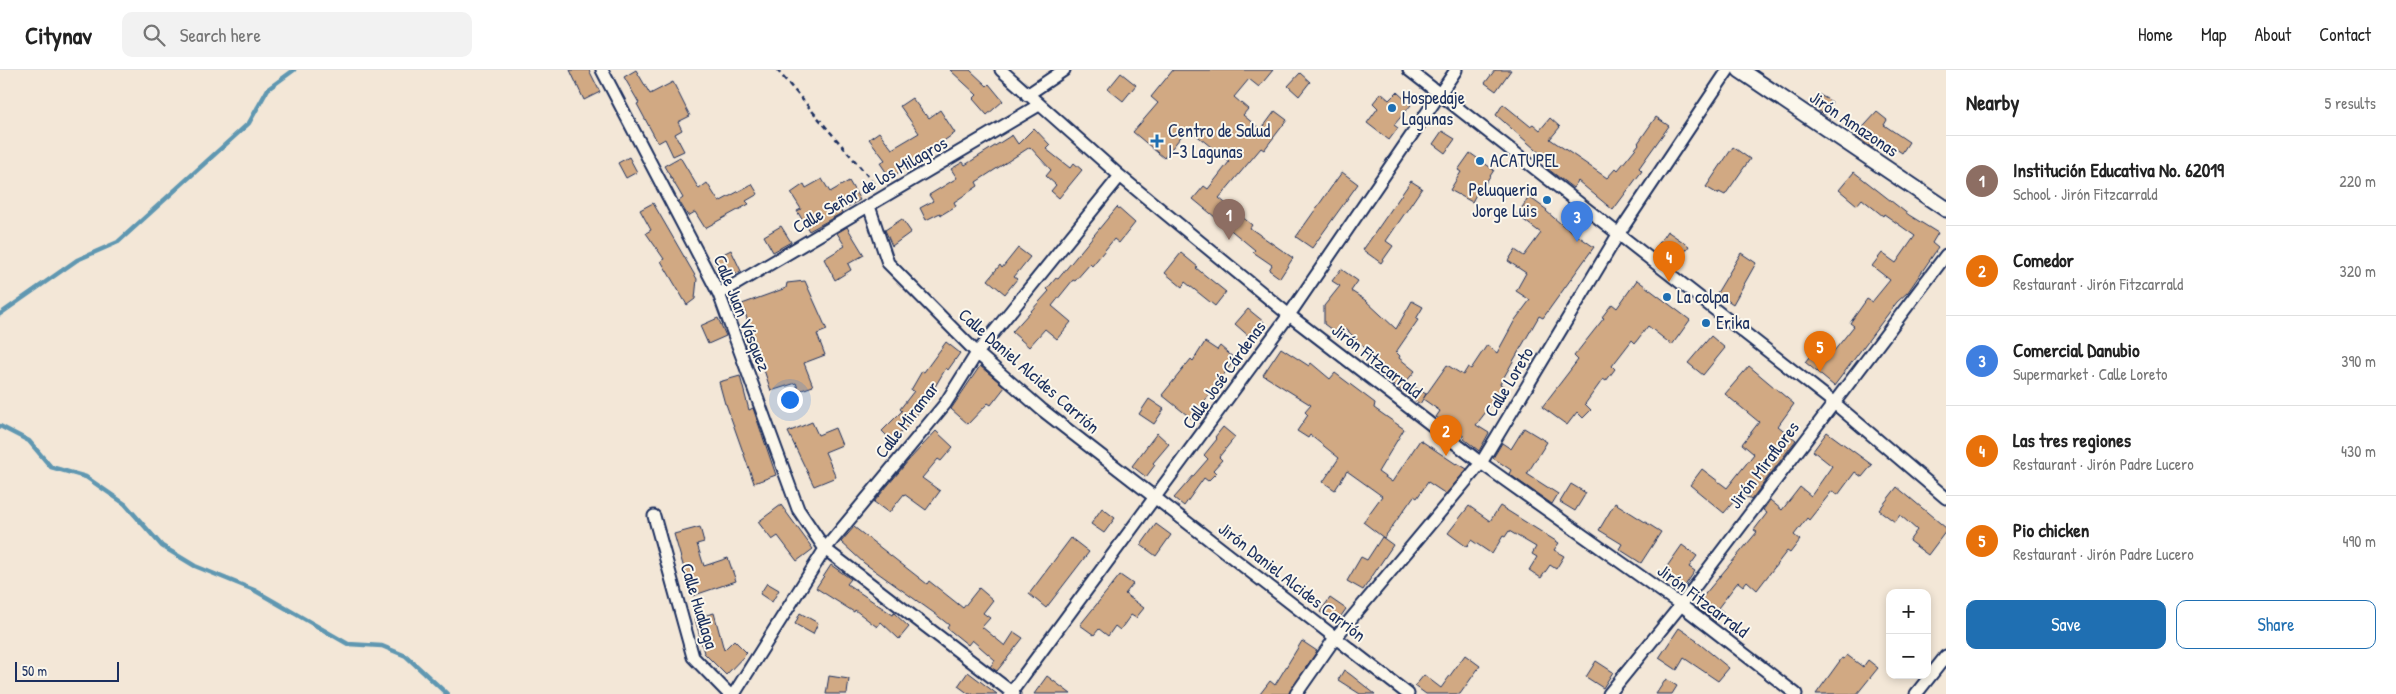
<!DOCTYPE html>
<meta charset="utf-8">
<style>
:root{--surface:#fff;--page:#f2f2f2;--text:#222;--muted:#767676;--line:#e0e0e0;--accent:#1f6fb2}
body{margin:0;font-family:"Patrick Hand",sans-serif;background:var(--page);color:var(--text)}
.controls{position:absolute;right:15px;bottom:15px;display:grid;overflow:hidden;border-radius:10px;box-shadow:0 2px 8px #0003}
.controls button{width:45px;height:45px;display:grid;place-items:center;padding:0;border:0;border-bottom:1px solid var(--line);background:var(--surface);color:var(--text);font:25px sans-serif}
.scale{position:absolute;left:15px;bottom:12px;width:104px;box-sizing:border-box;padding-left:5px;border:2px solid #1b2f5e;border-top:0;font-size:14px;line-height:18px;white-space:nowrap;color:#1b2f5e;-webkit-text-stroke:4px #fbf7ec;paint-order:stroke}
.you{position:absolute;left:789px;top:329px;width:18px;height:18px;margin:-12px;border:4px solid #fff;border-radius:50%;background:#1a73e8;box-shadow:0 0 0 8px #1a73e833}
.badge{display:grid;place-items:center;width:32px;height:32px;border-radius:50%;background:var(--accent);color:#fff;font-size:16px;font-weight:700}
.pin{position:absolute;translate:-50% -41px;filter:drop-shadow(0 1px 2px #0008)}
.pin::after{content:'';position:absolute;top:26px;width:18px;height:15px;background:inherit;clip-path:polygon(0 0,100% 0,50% 100%)}
.list{margin:0;padding:0;list-style:none}
h2{display:flex;justify-content:space-between;align-items:center;height:65px;margin:0;padding:0 20px;font-size:21px}
h2 small{font-size:16px;font-weight:400;color:var(--muted)}
.list li{display:grid;grid-template-columns:32px 1fr auto;gap:15px;align-items:center;box-sizing:border-box;height:90px;padding:0 20px;border-top:1px solid var(--line)}
.list b{display:block;font-size:19px;white-space:nowrap}
.list p{margin:0;font-size:16px;white-space:nowrap;color:var(--muted)}
.list em{font-size:16px;font-style:normal;color:var(--muted)}
.actions{display:flex;gap:10px;padding:15px 20px}
.actions a{flex:1;padding:11px 0;border:1px solid var(--accent);border-radius:10px;text-align:center;font-size:18px;color:var(--accent)}
.actions .main{background:var(--accent);color:#fff}
.icon{flex:none;width:28px;height:28px;fill:none;stroke:currentColor;stroke-width:2;stroke-linecap:round;stroke-linejoin:round}
.map{position:relative;flex:none;width:1946px;height:624px;overflow:hidden}
header{display:flex;align-items:center;gap:30px;box-sizing:border-box;height:70px;padding:0 25px;background:var(--surface);border-bottom:1px solid var(--line)}
header strong{font-size:24px}
nav{display:flex;gap:28px;margin-inline-start:auto;font-size:18px}
.search{width:350px;height:45px;background:var(--page);display:flex;align-items:center;gap:12px;box-sizing:border-box;padding:0 18px;border-radius:10px;color:var(--muted);font-size:19px}
main{display:flex}
aside{flex:1;background:var(--surface)}
.map>svg:first-child{display:block}
.lines{fill:none;stroke-linecap:round;stroke-linejoin:round}
.stream{stroke:#5f97b1;stroke-width:4.5}
.building{fill:#d1a983;stroke:#1b2f5e}
.street-casing{stroke:#1b2f5e;stroke-width:15}
.secondary-casing{stroke:#1b2f5e;stroke-width:19}
.path{stroke:#1b2f5e;stroke-width:2.5;stroke-dasharray:5 4;stroke-linecap:butt}
.street{stroke:#fbf7ec;stroke-width:11}
.secondary{stroke:#fbf7ec;stroke-width:15}
.poi-dot{fill:#1f6fb2;stroke:#fbf7ec;stroke-width:2}
.labels{text-anchor:middle;stroke-width:4;stroke-linejoin:round;paint-order:stroke}
.poi-label{font-size:18px;fill:#1b2f5e;stroke:#fbf7ec;text-anchor:start}
.street-label{font-size:18px;fill:#1b2f5e;stroke:#fbf7ec}
</style>
<header>
<strong>Citynav</strong>
<div class="search"><svg class="icon" aria-label="search" viewBox="0 0 24 24"><circle cx="10" cy="10" r="6"/><path d="M15 15l6 6"/></svg>Search here</div>
<nav><a>Home</a><a>Map</a><a>About</a><a>Contact</a></nav>
</header>
<main>
<div class="map">
<svg width="1946" height="624" viewBox="0 0 1946 624">
<rect width="100%" height="100%" fill="#f3e7d7"/>
<filter id="ink" filterUnits="userSpaceOnUse"><feTurbulence type="fractalNoise" baseFrequency=".02" numOctaves="2"/><feDisplacementMap in="SourceGraphic" scale="10" xChannelSelector="R" yChannelSelector="G"/><feConvolveMatrix kernelMatrix="1 2 1 2 8 2 1 2 1" color-interpolation-filters="sRGB"/></filter>
<g filter="url(#ink)">
<g class="lines">
<path class="stream" d="M 0,244 L 77,190 L 118,172 L 249,53 L 268,19 L 294,0
M 0,356 L 29,371 L 51,397 L 86,407 L 125,434 L 162,476 L 195,496 L 254,520 L 348,574 L 382,576 L 406,586 L 447,624"/>
</g>
<path class="building" d="M 570,0 L 589,0 L 600,22 L 584,30 Z
M 636,0 L 650,24 L 673,12 L 690,46 L 678,52 L 682,60 L 675,64 L 684,81 L 673,86 L 665,69 L 658,73 L 637,34 L 639,33 L 624,7 Z
M 950,0 L 970,0 L 987,16 L 989,14 L 1003,31 L 987,45 L 973,29 L 977,25 Z
M 1173,0 L 1273,0 L 1259,17 L 1249,9 L 1234,27 L 1248,39 L 1243,45 L 1261,60 L 1275,41 L 1287,50 L 1264,80 L 1261,78 L 1219,128 L 1252,155 L 1250,158 L 1293,188 L 1280,208 L 1269,200 L 1272,195 L 1253,182 L 1255,180 L 1193,129 L 1204,116 L 1208,119 L 1229,92 L 1188,58 L 1164,88 L 1133,62 L 1158,33 L 1151,27 Z
M 1495,0 L 1511,0 L 1496,21 L 1485,13 Z
M 1121,3 L 1136,15 L 1123,31 L 1108,19 Z
M 1300,3 L 1310,12 L 1299,26 L 1288,16 Z
M 1397,22 L 1411,35 L 1394,55 L 1398,58 L 1389,70 L 1367,53 L 1378,38 L 1373,33 L 1381,23 L 1389,30 Z
M 1818,24 L 1832,32 L 1825,45 L 1812,36 Z
M 912,28 L 925,45 L 926,44 L 929,48 L 940,40 L 955,63 L 928,82 L 929,83 L 890,108 L 880,93 L 885,90 L 869,69 L 879,62 L 892,79 L 919,63 L 900,36 Z
M 1503,34 L 1530,56 L 1533,54 L 1540,60 L 1550,48 L 1560,57 L 1550,69 L 1607,108 L 1616,98 L 1618,100 L 1639,74 L 1638,73 L 1656,47 L 1669,56 L 1639,98 L 1642,101 L 1613,140 L 1578,111 L 1573,118 L 1548,99 L 1551,93 L 1496,45 Z
M 1877,42 L 1887,50 L 1884,55 L 1909,72 L 1902,83 L 1880,68 L 1872,78 L 1855,66 Z
M 1034,58 L 1050,75 L 1046,79 L 1070,98 L 1074,93 L 1082,100 L 1059,128 L 1051,121 L 1056,115 L 1046,106 L 1051,100 L 1030,77 L 976,112 L 978,116 L 954,132 L 956,136 L 941,145 L 940,143 L 926,150 L 920,138 L 933,131 L 929,125 L 957,108 L 951,99 L 963,92 L 965,95 L 1012,65 L 1018,74 Z
M 1442,61 L 1455,69 L 1445,83 L 1433,74 Z
M 1733,77 L 1750,89 L 1725,125 L 1719,122 L 1718,124 L 1706,117 Z
M 1470,83 L 1494,100 L 1483,117 L 1481,115 L 1472,132 L 1450,120 L 1461,102 L 1458,100 Z
M 629,87 L 637,102 L 626,108 L 618,93 Z
M 680,87 L 699,119 L 707,113 L 719,132 L 752,114 L 758,124 L 746,131 L 749,134 L 705,158 L 695,142 L 688,146 L 679,131 L 683,128 L 664,96 Z
M 1342,102 L 1358,114 L 1312,178 L 1296,167 Z
M 1854,102 L 1909,145 L 1938,163 L 1932,173 L 1938,178 L 1908,222 L 1897,232 L 1834,316 L 1805,292 L 1822,271 L 1834,281 L 1854,256 L 1850,253 L 1867,229 L 1872,232 L 1890,210 L 1872,196 L 1882,183 L 1896,193 L 1915,166 L 1884,144 L 1883,146 L 1862,129 L 1857,135 L 1839,120 Z
M 822,109 L 830,122 L 849,111 L 860,130 L 841,140 L 842,143 L 809,161 L 797,141 L 801,139 L 791,123 L 804,114 L 806,118 Z
M 1411,111 L 1422,118 L 1386,171 L 1393,176 L 1381,193 L 1363,180 Z
M 1529,127 L 1547,140 L 1546,141 L 1561,154 L 1594,177 L 1543,248 L 1539,246 L 1500,314 L 1505,317 L 1476,355 L 1489,363 L 1479,381 L 1464,369 L 1465,367 L 1436,347 L 1440,341 L 1423,329 L 1447,295 L 1463,305 L 1468,297 L 1471,299 L 1487,275 L 1497,283 L 1515,250 L 1530,230 L 1516,221 L 1526,203 L 1508,191 L 1515,180 L 1524,186 L 1541,163 L 1517,145 Z
M 653,133 L 697,209 L 695,229 L 687,235 L 661,191 L 664,189 L 646,163 L 651,160 L 640,140 Z
M 1117,137 L 1135,153 L 1119,173 L 1114,169 L 1092,196 L 1090,194 L 1075,211 L 1073,210 L 1052,236 L 1071,252 L 1057,269 L 1045,259 L 1029,277 L 1012,262 L 1049,221 L 1047,219 L 1056,208 L 1058,209 Z
M 902,149 L 911,162 L 892,176 L 885,160 Z
M 781,156 L 791,172 L 773,182 L 764,166 Z
M 847,157 L 864,185 L 848,194 L 851,200 L 835,210 L 824,189 L 845,176 L 837,163 Z
M 1667,161 L 1689,176 L 1678,192 L 1656,178 Z
M 1018,178 L 1030,187 L 1014,207 L 1017,209 L 1005,224 L 988,210 L 1000,195 L 1002,198 Z
M 731,180 L 741,201 L 723,210 L 713,189 Z
M 1181,183 L 1198,197 L 1196,198 L 1226,222 L 1215,236 L 1185,212 L 1182,217 L 1165,203 Z
M 1741,183 L 1756,193 L 1733,234 L 1717,223 Z
M 1341,199 L 1358,211 L 1351,221 L 1365,230 L 1396,259 L 1412,231 L 1423,237 L 1416,249 L 1418,250 L 1396,282 L 1400,286 L 1399,288 L 1415,301 L 1406,312 L 1426,324 L 1420,334 L 1385,309 L 1387,307 L 1369,292 L 1373,286 L 1346,259 L 1340,266 L 1324,254 L 1324,236 L 1340,216 L 1332,211 Z
M 1637,210 L 1690,250 L 1672,275 L 1648,256 L 1635,273 L 1632,270 L 1612,296 L 1615,299 L 1606,311 L 1603,309 L 1585,334 L 1591,340 L 1583,348 L 1577,342 L 1567,355 L 1542,337 L 1578,290 L 1574,286 L 1604,248 L 1602,247 L 1612,234 L 1617,238 Z
M 805,211 L 827,260 L 817,264 L 825,285 L 804,293 L 813,316 L 799,321 L 796,313 L 771,321 L 742,234 L 786,218 L 787,213 Z
M 1248,239 L 1264,252 L 1251,268 L 1235,254 Z
M 718,248 L 726,266 L 708,274 L 700,256 Z
M 1711,266 L 1725,278 L 1703,305 L 1688,293 Z
M 946,272 L 960,283 L 948,300 L 946,298 L 926,332 L 909,355 L 892,371 L 882,361 L 902,341 L 900,339 L 914,321 L 911,320 L 922,301 L 924,302 Z
M 1205,272 L 1217,280 L 1220,276 L 1235,289 L 1192,349 L 1162,325 L 1191,289 L 1193,291 Z
M 1281,278 L 1309,296 L 1311,293 L 1330,309 L 1335,303 L 1375,333 L 1374,338 L 1404,359 L 1378,402 L 1392,412 L 1420,370 L 1456,394 L 1457,393 L 1467,399 L 1446,424 L 1428,412 L 1417,428 L 1414,426 L 1384,468 L 1363,452 L 1382,426 L 1347,401 L 1335,420 L 1323,412 L 1339,388 L 1310,365 L 1308,368 L 1297,361 L 1308,345 L 1305,342 L 1311,335 L 1263,305 Z
M 980,296 L 1005,317 L 991,335 L 988,333 L 968,354 L 951,339 Z
M 1749,296 L 1794,334 L 1778,356 L 1796,370 L 1751,430 L 1741,423 L 1724,443 L 1690,415 L 1702,399 L 1727,418 L 1754,384 L 1742,374 L 1759,352 L 1725,324 Z
M 740,306 L 749,340 L 753,338 L 776,405 L 754,413 L 726,334 L 725,334 L 719,312 Z
M 1149,329 L 1164,339 L 1154,354 L 1139,344 Z
M 812,352 L 818,365 L 835,358 L 842,375 L 825,382 L 836,407 L 814,416 L 788,362 Z
M 1223,357 L 1235,367 L 1219,387 L 1222,390 L 1213,400 L 1216,403 L 1208,411 L 1204,408 L 1184,436 L 1174,428 L 1208,389 L 1204,385 L 1217,369 L 1215,367 Z
M 1524,358 L 1547,372 L 1527,404 L 1558,424 L 1552,434 L 1509,404 L 1511,400 L 1493,388 L 1502,373 L 1511,379 Z
M 936,361 L 953,377 L 941,391 L 938,389 L 922,408 L 940,421 L 926,440 L 904,424 L 889,443 L 874,432 L 908,391 Z
M 1827,362 L 1872,395 L 1862,407 L 1855,402 L 1838,425 L 1832,421 L 1809,450 L 1807,448 L 1794,465 L 1800,470 L 1790,483 L 1787,481 L 1757,520 L 1747,511 L 1743,516 L 1738,512 L 1718,538 L 1723,542 L 1716,552 L 1695,536 L 1757,462 L 1754,460 L 1767,443 L 1763,440 L 1770,430 L 1782,440 L 1800,417 L 1811,426 L 1832,396 L 1813,381 Z
M 1157,363 L 1169,374 L 1153,393 L 1155,395 L 1146,407 L 1132,396 Z
M 1571,414 L 1586,423 L 1575,441 L 1560,432 Z
M 1897,417 L 1946,458 L 1946,461 L 1928,485 L 1909,471 L 1917,460 L 1900,445 L 1895,452 L 1879,440 Z
M 1615,433 L 1661,462 L 1641,493 L 1619,479 L 1622,474 L 1599,460 Z
M 781,435 L 813,479 L 797,491 L 778,466 L 772,470 L 758,452 Z
M 1469,436 L 1490,451 L 1500,436 L 1559,473 L 1554,480 L 1564,486 L 1556,499 L 1550,495 L 1541,508 L 1529,500 L 1537,487 L 1532,484 L 1536,477 L 1509,461 L 1505,467 L 1503,466 L 1492,484 L 1471,470 L 1467,477 L 1448,463 Z
M 1102,438 L 1115,448 L 1104,463 L 1091,454 Z
M 1156,454 L 1171,465 L 1156,486 L 1141,475 Z
M 700,457 L 704,472 L 697,474 L 704,496 L 728,488 L 736,511 L 692,526 L 674,464 Z
M 854,457 L 927,514 L 929,511 L 963,538 L 979,518 L 993,530 L 983,543 L 990,548 L 982,557 L 1005,576 L 1014,562 L 1023,568 L 997,601 L 990,597 L 995,590 L 972,570 L 968,575 L 947,558 L 949,555 L 934,543 L 864,493 L 841,472 Z
M 1382,467 L 1393,475 L 1363,520 L 1347,511 L 1361,487 L 1367,490 Z
M 1071,468 L 1089,482 L 1046,538 L 1029,524 Z
M 1682,475 L 1697,486 L 1689,497 L 1695,501 L 1682,520 L 1661,505 Z
M 831,495 L 851,509 L 847,514 L 893,545 L 894,543 L 909,557 L 899,569 L 881,552 L 877,557 L 855,540 L 854,542 L 816,518 Z
M 1120,505 L 1133,514 L 1125,524 L 1144,538 L 1136,548 L 1131,545 L 1120,560 L 1115,556 L 1108,566 L 1099,559 L 1094,565 L 1080,555 Z
M 767,513 L 779,520 L 772,532 L 760,524 Z
M 1330,528 L 1346,539 L 1336,553 L 1320,542 Z
M 714,543 L 724,580 L 734,570 L 747,583 L 726,605 L 704,583 L 695,548 Z
M 800,543 L 818,553 L 813,564 L 795,554 Z
M 1679,558 L 1697,570 L 1696,571 L 1729,598 L 1718,611 L 1684,588 L 1677,600 L 1659,588 Z
M 1302,571 L 1317,581 L 1289,624 L 1260,624 L 1270,611 L 1275,615 Z
M 1465,585 L 1480,596 L 1460,624 L 1426,624 L 1415,616 L 1424,605 L 1441,618 Z
M 1847,585 L 1863,597 L 1868,590 L 1878,598 L 1857,624 L 1816,624 L 1842,588 L 1844,589 Z
M 1596,591 L 1613,602 L 1603,618 L 1586,607 Z
M 1344,600 L 1351,605 L 1375,624 L 1360,624 L 1338,610 Z
M 968,602 L 997,624 L 969,624 L 958,616 Z
M 829,606 L 849,609 L 847,624 L 826,624 Z
M 1047,606 L 1071,624 L 1034,624 Z
M 1666,609 L 1677,616 L 1672,624 L 1656,624 Z"/>
<g class="lines">
<defs>
<path id="street" d="M 602,0 L 719,224 L 798,439 L 825,479 L 1014,624
M 1001,0 L 1120,106 L 1289,245 L 1481,393 L 1681,535 L 1796,624
M 1409,0 L 1833,332 L 1946,428
M 1027,25 L 1064,0
M 869,136 L 888,193 L 977,283 L 1041,339 L 1408,624
M 719,224 L 1039,35
M 654,446 L 693,587 L 729,624
M 734,624 L 825,479 L 945,334 L 977,283 L 1120,106
M 1010,624 L 1289,245 L 1456,0
M 1296,624 L 1335,568 L 1481,393 L 1619,163 L 1728,0
M 1609,624 L 1681,535 L 1946,185
M 1916,624 L 1946,586"/>
<path id="secondary" d="M 1740,0 L 1946,139"/>
</defs>
<use href="#street" class="street-casing"/>
<use href="#secondary" class="secondary-casing"/>
<path class="path" d="M 777,0 L 867,105 L 876,118"/>
<use href="#street" class="street"/>
<use href="#secondary" class="secondary"/>
</g>
</g>
<g class="poi-dot">
<circle cx="1392" cy="38" r="5"/>
<path d="M1154.5 63.5h5v5h5v5h-5v5h-5v-5h-5v-5h5z"/>
<circle cx="1480" cy="91" r="5"/>
<circle cx="1547" cy="130" r="5"/>
<circle cx="1667" cy="227" r="5"/>
<circle cx="1706" cy="253" r="5"/>
</g>
<g class="labels">
<g class="poi-label">
<text x="1402" y="34">Hospedaje<tspan x="1402" dy="21">Lagunas</tspan></text>
<text x="1168" y="67">Centro de Salud<tspan x="1168" dy="21">I-3 Lagunas</tspan></text>
<text x="1490" y="97">ACATUPEL</text>
<text x="1537" y="126" text-anchor="end">Peluqueria<tspan x="1537" dy="21">Jorge Luis</tspan></text>
<text x="1677" y="233">La colpa</text>
<text x="1716" y="259">Erika</text>
</g>
<g class="street-label">
<text transform="translate(1854 54) rotate(34)" y="6">Jirón Amazonas</text>
<text transform="translate(870 115) rotate(-30)" y="6">Calle Señor de los Milagros</text>
<text transform="translate(742 243) rotate(68)" y="6">Calle Juan Vásquez</text>
<text transform="translate(1377 291) rotate(38)" y="6">Jirón Fitzcarrald</text>
<text transform="translate(1029 301) rotate(41)" y="6">Calle Daniel Alcides Carrión</text>
<text transform="translate(1224 305) rotate(-54)" y="6">Calle José Cárdenas</text>
<text transform="translate(1509 312) rotate(-59)" y="6">Calle Loreto</text>
<text transform="translate(907 350) rotate(-52)" y="6">Calle Miramar</text>
<text transform="translate(1764 395) rotate(-53)" y="6">Jirón Miraflores</text>
<text transform="translate(1292 512) rotate(38)" y="6">Jirón Daniel Alcides Carrión</text>
<text transform="translate(1703 531) rotate(37)" y="6">Jirón Fitzcarrald</text>
<text transform="translate(699 536) rotate(73)" y="6">Calle Huallaga</text>
</g>
</g>
</svg>
<div class="controls">
<button>+</button>
<button>−</button>
</div>
<div class="scale">50 m</div>
<div class="you"></div>
<div class="pin badge" style="left:1229px;top:170px;background:#8d6e63">1</div>
<div class="pin badge" style="left:1446px;top:386px;background:#e8710a">2</div>
<div class="pin badge" style="left:1577px;top:172px;background:#3f7fe0">3</div>
<div class="pin badge" style="left:1669px;top:212px;background:#e8710a">4</div>
<div class="pin badge" style="left:1820px;top:302px;background:#e8710a">5</div>
</div>
<aside>
<h2>Nearby<small>5 results</small></h2>
<ul class="list">
<li><span class="badge" style="background:#8d6e63">1</span><div><b>Institución Educativa No. 62019</b><p>School · Jirón Fitzcarrald</p></div><em>220 m</em></li>
<li><span class="badge" style="background:#e8710a">2</span><div><b>Comedor</b><p>Restaurant · Jirón Fitzcarrald</p></div><em>320 m</em></li>
<li><span class="badge" style="background:#3f7fe0">3</span><div><b>Comercial Danubio</b><p>Supermarket · Calle Loreto</p></div><em>390 m</em></li>
<li><span class="badge" style="background:#e8710a">4</span><div><b>Las tres regiones</b><p>Restaurant · Jirón Padre Lucero</p></div><em>430 m</em></li>
<li><span class="badge" style="background:#e8710a">5</span><div><b>Pio chicken</b><p>Restaurant · Jirón Padre Lucero</p></div><em>490 m</em></li>
</ul>
<div class="actions"><a class="main">Save</a><a>Share</a></div>
</aside>
</main>
